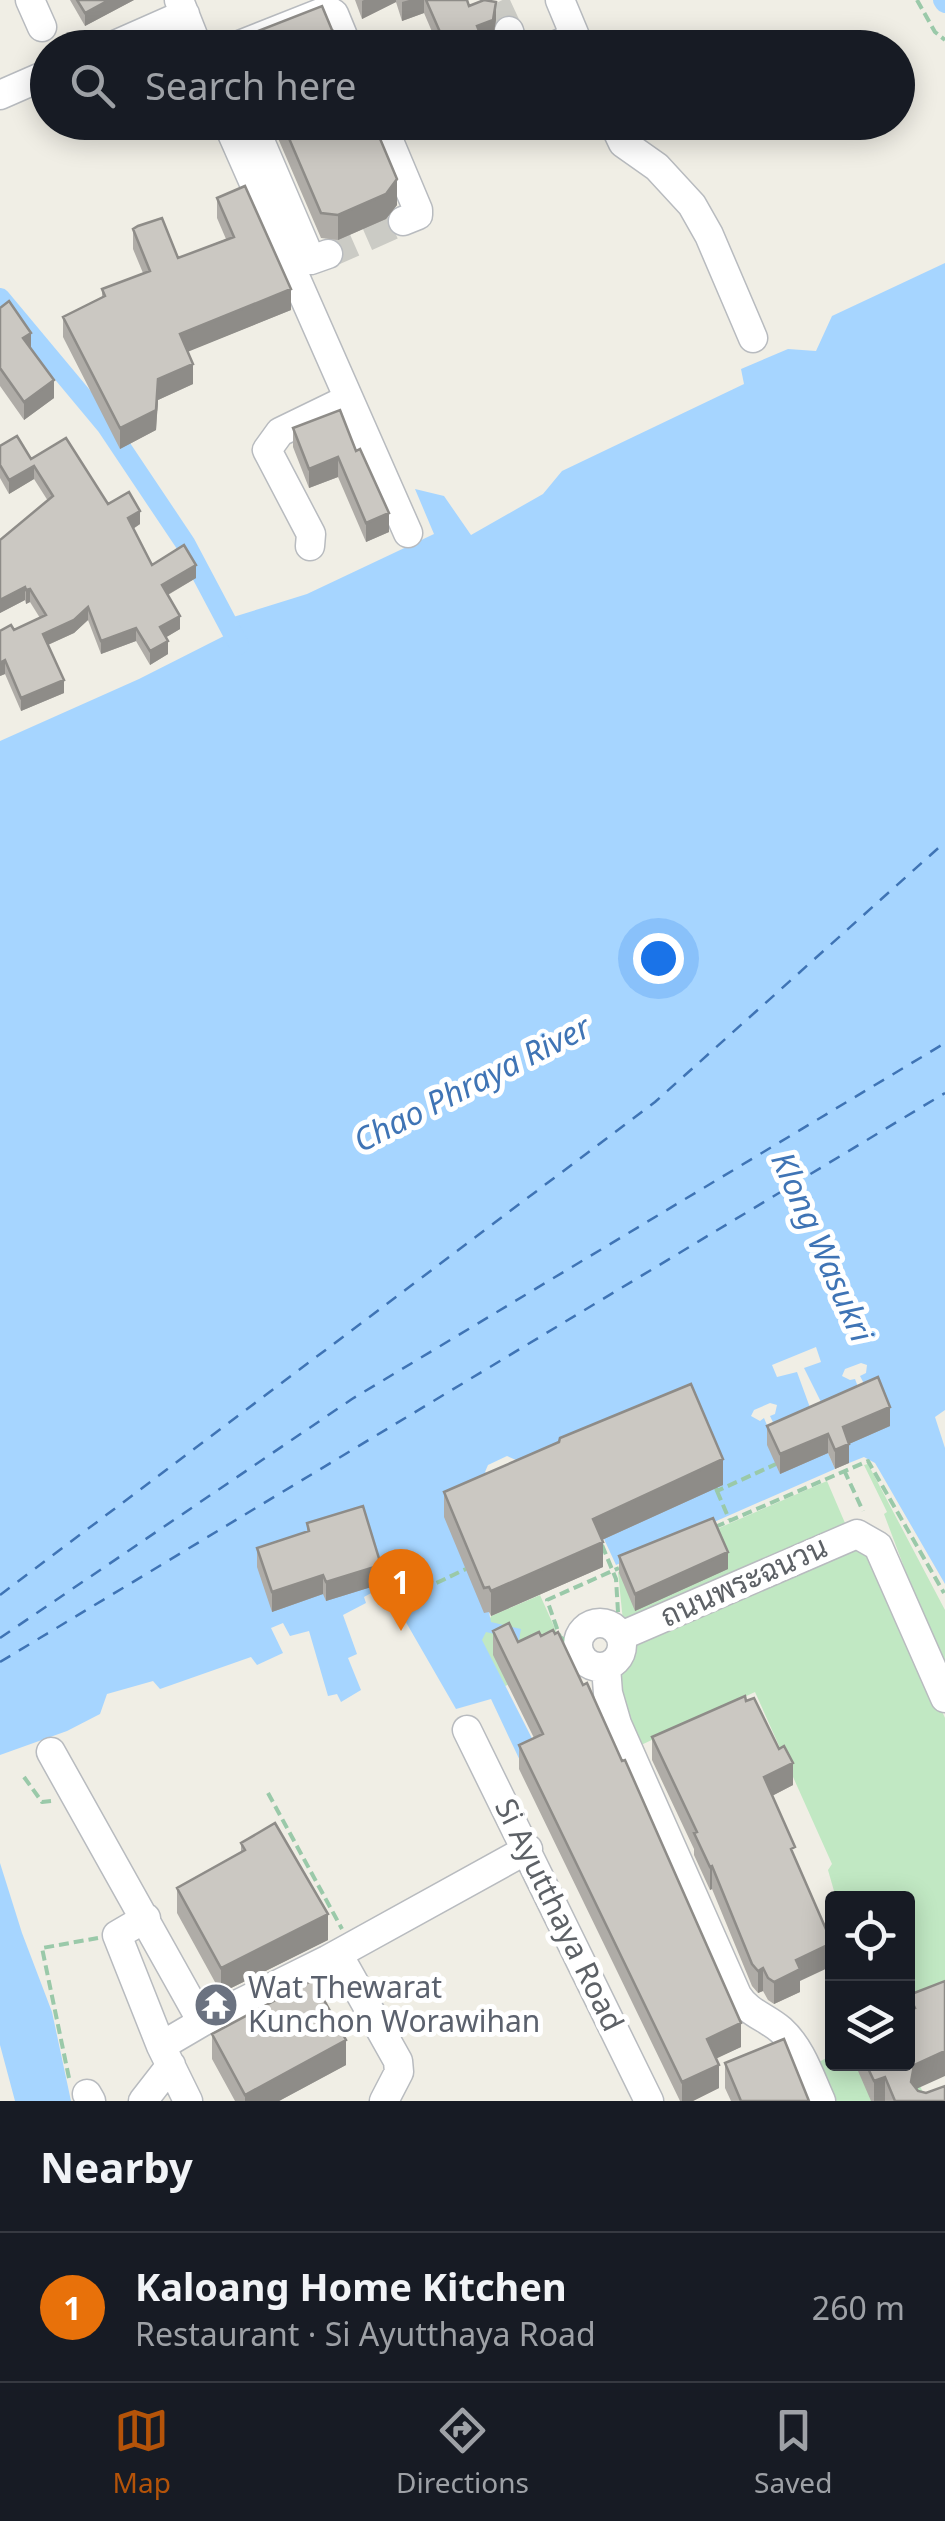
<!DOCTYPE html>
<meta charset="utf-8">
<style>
:root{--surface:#171b24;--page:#242831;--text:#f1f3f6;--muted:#9ea1a6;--line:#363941;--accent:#b45309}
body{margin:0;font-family:"Noto Sans",Sarabun,sans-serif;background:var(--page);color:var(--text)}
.controls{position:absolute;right:30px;bottom:30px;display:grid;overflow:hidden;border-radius:10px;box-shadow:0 5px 25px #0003}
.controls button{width:90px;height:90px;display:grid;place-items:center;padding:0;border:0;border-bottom:2px solid var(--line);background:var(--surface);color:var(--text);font:50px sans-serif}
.you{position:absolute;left:658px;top:958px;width:35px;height:35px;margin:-25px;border:8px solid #fff;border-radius:50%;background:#1a73e8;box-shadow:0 0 0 15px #1a73e833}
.badge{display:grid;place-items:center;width:65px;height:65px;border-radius:50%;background:var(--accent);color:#fff;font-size:32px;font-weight:700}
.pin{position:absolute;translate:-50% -82px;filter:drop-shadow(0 2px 5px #0008)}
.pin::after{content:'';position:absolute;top:52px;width:35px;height:30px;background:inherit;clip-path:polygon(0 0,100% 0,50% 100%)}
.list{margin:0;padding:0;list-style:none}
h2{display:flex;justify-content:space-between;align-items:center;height:130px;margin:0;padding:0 40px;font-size:42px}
h2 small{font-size:32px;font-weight:400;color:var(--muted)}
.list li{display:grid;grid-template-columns:65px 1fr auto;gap:30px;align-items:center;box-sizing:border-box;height:150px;padding:0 40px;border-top:2px solid var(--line)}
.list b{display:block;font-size:38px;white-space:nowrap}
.list p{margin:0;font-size:32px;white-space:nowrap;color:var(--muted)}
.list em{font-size:32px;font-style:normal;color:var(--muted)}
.icon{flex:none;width:55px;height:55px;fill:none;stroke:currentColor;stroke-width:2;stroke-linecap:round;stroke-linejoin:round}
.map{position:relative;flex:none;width:945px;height:2101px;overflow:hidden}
.search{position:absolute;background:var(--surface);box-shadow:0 5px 25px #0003;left:30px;right:30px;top:30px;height:110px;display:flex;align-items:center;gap:25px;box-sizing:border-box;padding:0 35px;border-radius:55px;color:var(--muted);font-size:38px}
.sheet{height:280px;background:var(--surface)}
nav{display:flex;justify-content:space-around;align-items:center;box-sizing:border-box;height:140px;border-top:2px solid var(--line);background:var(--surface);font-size:28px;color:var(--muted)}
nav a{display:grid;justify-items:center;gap:5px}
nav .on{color:var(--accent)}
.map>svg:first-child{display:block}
.green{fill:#c1e8c3}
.water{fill:#a6d5ff}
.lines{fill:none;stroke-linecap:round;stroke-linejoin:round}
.canal{stroke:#a6d5ff;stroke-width:20}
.ferry{stroke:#3f74b5;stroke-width:2.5;stroke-dasharray:12 10;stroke-linecap:butt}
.minor-tunnel{stroke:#cbcbc5;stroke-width:28;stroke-dasharray:28 14;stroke-linecap:butt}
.minor-casing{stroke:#b8bbbf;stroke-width:31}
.path{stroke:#9ac9a9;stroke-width:4;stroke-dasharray:10 5;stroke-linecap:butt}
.minor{stroke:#fff;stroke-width:28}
.wall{fill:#afaca7}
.shaded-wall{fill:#8e8c88}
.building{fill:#cbc8c2;stroke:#8e8c88;stroke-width:2.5}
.labels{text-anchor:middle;stroke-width:10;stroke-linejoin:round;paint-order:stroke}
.street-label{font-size:30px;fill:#5d6166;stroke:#fff}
.worship-label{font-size:30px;fill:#5b616d;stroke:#fff;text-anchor:start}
.water-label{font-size:32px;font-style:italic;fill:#3f74b5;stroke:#fff}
</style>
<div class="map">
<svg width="945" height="2101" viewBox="0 0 945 2101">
<rect width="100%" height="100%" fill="#f0eee5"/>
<path class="green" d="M 868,1464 L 945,1610 L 945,1683 L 902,1588 L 910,1583 L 884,1514 L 887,1512 L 864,1465 Z
M 827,1481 L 848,1530 L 623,1621 L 618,1572 Z
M 846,1545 L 872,1554 L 945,1718 L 945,2003 L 908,2018 L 908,1898 L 836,1898 L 828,1870 L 832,1864 L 755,1692 L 641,1745 L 635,1741 L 620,1684 L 629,1647 Z
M 540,1595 L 569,1660 L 505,1686 L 481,1640 L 491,1616 Z
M 832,2055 L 832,2064 L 908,2064 L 908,2058 L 924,2095 L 910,2101 L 833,2101 L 818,2069 L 819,2062 Z"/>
<path class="water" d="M 945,263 L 945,1410 L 935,1417 L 945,1448 L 945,1584 L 875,1463 L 864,1457 L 849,1463 L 843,1446 L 872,1399 L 860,1376 L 866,1373 L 867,1365 L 861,1363 L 845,1369 L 842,1376 L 850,1380 L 855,1379 L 864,1403 L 829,1418 L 804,1368 L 821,1362 L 816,1347 L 772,1365 L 777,1377 L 797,1372 L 816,1424 L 781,1439 L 770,1416 L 775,1414 L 777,1405 L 770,1403 L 754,1410 L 751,1416 L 760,1421 L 764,1418 L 774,1442 L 828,1453 L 835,1469 L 616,1565 L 604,1539 L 512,1467 L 516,1460 L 507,1456 L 488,1465 L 485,1472 L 491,1477 L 489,1612 L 491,1622 L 521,1629 L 519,1640 L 486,1632 L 482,1640 L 542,1758 L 523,1767 L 491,1699 L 456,1709 L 392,1598 L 387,1594 L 378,1599 L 373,1592 L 364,1597 L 366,1603 L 343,1615 L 357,1654 L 348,1658 L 361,1690 L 341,1702 L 337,1694 L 328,1696 L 309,1631 L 290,1636 L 283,1623 L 271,1628 L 283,1653 L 257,1665 L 251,1657 L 160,1689 L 153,1681 L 107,1694 L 100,1714 L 67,1731 L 0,1755 L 0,741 L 139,679 L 224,636 L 230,618 L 307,594 L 434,534 L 415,489 L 444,496 L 471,535 L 543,494 L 562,471 L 744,384 L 741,369 L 788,349 L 816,351 L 832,316 Z
M 0,1863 L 22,1933 L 52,2012 L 71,2101 L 15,2101 L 0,2045 Z"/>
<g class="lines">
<path class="canal" d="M 943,0 L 945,3
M 0,298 L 106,425 L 185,543 L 239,645"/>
<path class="ferry" d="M 0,1595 L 655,1102 L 945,842
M 0,1638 L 352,1399 L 945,1043
M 0,1662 L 945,1093"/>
<path class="minor-tunnel" d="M 496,3 L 509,31
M 328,254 L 403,221"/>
<defs>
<path id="minor" d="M 30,0 L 42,27
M 179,0 L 198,48
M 560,0 L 580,48
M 509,31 L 514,48
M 108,48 L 185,14
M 232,48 L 328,10 L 334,14 L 348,48
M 549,48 L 575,37
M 0,95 L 48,74
M 227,122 L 408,533
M 252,122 L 311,260 L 328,254
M 381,122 L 418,210 L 418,215 L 403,221
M 613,122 L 623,143 L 657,167 L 692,205 L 709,235 L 753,338
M 310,546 L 311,534 L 267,450 L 280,432 L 348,399
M578 1645a22 22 0 1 1 44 0a22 22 0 1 1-44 0Z
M 621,1636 L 857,1534 L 878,1546 L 945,1698
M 606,1667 L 608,1693 L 617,1724 L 737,1995 C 748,2013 766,2017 781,2030 C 801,2048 810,2077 821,2101
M 467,1730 L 649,2101
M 51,1752 L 202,2022
M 146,1918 L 117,1935 L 161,2046 L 188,2101
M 338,1954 L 398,2061 L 399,2072 L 384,2101
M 161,2046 L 202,2022 L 327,1960 L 528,1849
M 87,2094 L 91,2101
M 143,2101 L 171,2065"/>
</defs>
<use href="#minor" class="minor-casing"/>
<path class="path" d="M 917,0 L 935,32 L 945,40
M 844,1470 L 863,1511
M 716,1488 L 717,1491 L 776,1464
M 717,1491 L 729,1519
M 715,1527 L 868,1461 L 944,1593
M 602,1545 L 616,1579 L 618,1612
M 380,1579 C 411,1602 434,1583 466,1569
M 578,1649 L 560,1637 L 547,1600 L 619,1568
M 24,1777 L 42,1802 L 51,1801
M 268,1793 L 342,1929
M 69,2078 L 42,1948 L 98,1938"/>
<use href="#minor" class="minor"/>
</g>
<path class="wall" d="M 70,0 L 134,0 L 85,26 Z
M 355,0 L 467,0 L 469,6 L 496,20 L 493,38 L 483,42 L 485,48 L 439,48 L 424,13 L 402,21 L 396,2 L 362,19 Z
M 271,122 L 373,122 L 397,205 L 386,219 L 338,240 L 321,238 Z
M 217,198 L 291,310 L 188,351 L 193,384 L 158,400 L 156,430 L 120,449 L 63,337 L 63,317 L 102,298 L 102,289 L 143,273 L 133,249 L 133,229 L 178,258 L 226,239 L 217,218 Z
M 0,308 L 31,348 L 54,398 L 24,420 L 0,386 Z
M 340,410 L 389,532 L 366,542 L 338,477 L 309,488 L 293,447 L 293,428 Z
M 0,446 L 31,459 L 140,524 L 133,529 L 152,565 L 196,578 L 168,595 L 180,629 L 166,637 L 168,654 L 150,665 L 136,641 L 101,654 L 88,620 L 74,633 L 48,645 L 64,693 L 21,711 L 5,674 L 0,676 L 14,630 L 40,618 L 30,602 L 26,604 L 25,600 L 0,613 L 0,540 L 48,501 L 34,479 L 9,494 L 0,478 Z
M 767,1426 L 890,1426 L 849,1444 L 849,1463 L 835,1469 L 828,1453 L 780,1474 L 767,1445 Z
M 723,1485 L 602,1540 L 603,1567 L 491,1616 L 489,1612 L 484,1613 L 444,1517 L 444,1492 Z
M 307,1523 L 381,1584 L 326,1601 L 323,1594 L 272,1612 L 257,1567 L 257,1548 L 307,1531 Z
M 619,1556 L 728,1569 L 635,1611 L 619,1573 Z
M 493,1631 L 518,1642 L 741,2047 L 716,2058 L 719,2088 L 693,2101 L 680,2101 L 519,1769 L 519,1745 L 534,1738 L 493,1655 Z
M 746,1701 L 793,1785 L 772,1796 L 795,1859 L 800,1992 L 774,2004 L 768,2000 L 763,1991 L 758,1993 L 752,1986 L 712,1889 L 710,1890 L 694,1855 L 694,1849 L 652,1760 L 652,1737 Z
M 241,1843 L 328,1940 L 221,1993 L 177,1913 L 177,1888 L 241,1853 Z
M 945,1981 L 916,2089 L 945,2101 L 871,2101 L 855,2064 L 908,2064 L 909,1995 Z
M 212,2034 L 346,2065 L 279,2101 L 235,2101 L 212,2059 Z
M 725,2063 L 809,2101 L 731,2101 L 725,2088 Z"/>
<path class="shaded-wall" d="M 109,0 L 134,0 L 85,26 L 85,13 Z
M 364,0 L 396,0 L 396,2 L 362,19 L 362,1 Z
M 409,0 L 424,0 L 424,13 L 402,21 L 402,2 Z
M 496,2 L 496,20 L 493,38 L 477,45 L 477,26 Z
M 397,179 L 397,205 L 386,219 L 338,240 L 338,215 Z
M 291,289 L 291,310 L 180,355 L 180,334 Z
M 31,333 L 31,351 L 23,338 Z
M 193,364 L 193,384 L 158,400 L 156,430 L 120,449 L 120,428 L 158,379 Z
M 54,380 L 54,398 L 24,420 L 24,402 Z
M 338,457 L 338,477 L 309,488 L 309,469 Z
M 34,466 L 34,479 L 9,494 L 9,480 Z
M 140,511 L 140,524 L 128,532 L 128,518 Z
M 389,513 L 389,532 L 366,542 L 366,523 Z
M 196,565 L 196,578 L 162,598 L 162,585 Z
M 25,587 L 25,600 L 0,613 L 0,600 Z
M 30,589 L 30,602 L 26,604 L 26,590 Z
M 88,607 L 88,620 L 74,633 L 43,647 L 43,634 Z
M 180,616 L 180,629 L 160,641 L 160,627 Z
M 136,628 L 136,641 L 101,654 L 101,641 Z
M 168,641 L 168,654 L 150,665 L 150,651 Z
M 5,660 L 5,674 L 0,676 L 0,663 Z
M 64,680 L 64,693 L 21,711 L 21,698 Z
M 890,1407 L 890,1426 L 849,1444 L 849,1463 L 835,1469 L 835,1450 L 843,1427 Z
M 828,1434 L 828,1453 L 780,1474 L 780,1454 Z
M 723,1459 L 723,1485 L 593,1544 L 593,1519 Z
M 603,1542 L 603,1567 L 491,1616 L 491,1591 Z
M 728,1552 L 728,1569 L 635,1611 L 635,1594 Z
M 381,1565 L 381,1584 L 326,1601 L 326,1582 Z
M 323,1575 L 323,1594 L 272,1612 L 272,1592 Z
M 793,1763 L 793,1785 L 764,1800 L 764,1777 Z
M 712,1866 L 712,1889 L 710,1890 L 710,1867 Z
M 328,1914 L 328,1940 L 221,1993 L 221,1968 Z
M 832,1943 L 832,1966 L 800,1981 L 800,1992 L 774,2004 L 774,1982 L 796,1960 Z
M 763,1968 L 763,1991 L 758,1993 L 758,1971 Z
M 741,2023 L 741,2047 L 707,2063 L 707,2039 Z
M 346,2040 L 346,2065 L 279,2101 L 245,2101 L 245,2095 Z
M 945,2051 L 945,2076 L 914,2090 L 911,2082 L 914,2065 Z
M 719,2065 L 719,2088 L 693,2101 L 682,2101 L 682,2082 Z
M 885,2077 L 885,2101 L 874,2101 L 874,2081 Z"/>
<path class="building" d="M 77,0 L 109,0 L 85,13 Z
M 426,0 L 467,0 L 469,6 L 484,0 L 496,2 L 493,20 L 477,26 L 486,48 L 447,48 Z
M 322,6 L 332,30 L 345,40 L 348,48 L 232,48 L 229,40 L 238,39 Z
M 282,122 L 373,122 L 397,179 L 386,194 L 338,215 L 321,213 Z
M 245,186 L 291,289 L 180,334 L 193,364 L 158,379 L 156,410 L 120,428 L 63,317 L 105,296 L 102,289 L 150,271 L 133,229 L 138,226 L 162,218 L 178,258 L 234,237 L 217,198 Z
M 9,301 L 31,333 L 23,338 L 54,380 L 24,402 L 0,368 L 0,308 Z
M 340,410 L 356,451 L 360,449 L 389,513 L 366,523 L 338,457 L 309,469 L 293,428 Z
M 17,436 L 31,459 L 66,438 L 108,504 L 129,492 L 140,511 L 128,518 L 152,565 L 184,545 L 196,565 L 162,585 L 180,616 L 160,627 L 168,641 L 150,651 L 136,628 L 101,641 L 88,607 L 74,620 L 43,634 L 64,680 L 21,698 L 5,660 L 0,663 L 0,631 L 11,625 L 14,630 L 46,615 L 30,589 L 26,590 L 25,587 L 0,600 L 0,540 L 53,496 L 34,466 L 9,480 L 0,465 L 0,446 Z
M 878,1377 L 890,1407 L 843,1427 L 849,1444 L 835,1450 L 828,1434 L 780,1454 L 767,1426 Z
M 691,1384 L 723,1459 L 593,1519 L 603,1542 L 491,1591 L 489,1587 L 484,1588 L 444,1492 L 559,1442 L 560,1438 Z
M 363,1506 L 381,1565 L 326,1582 L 323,1575 L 272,1592 L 257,1548 L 309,1531 L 307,1523 Z
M 713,1518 L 728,1552 L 635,1594 L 619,1556 Z
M 509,1623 L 518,1642 L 539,1632 L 541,1636 L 553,1630 L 555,1634 L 558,1632 L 583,1685 L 587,1683 L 622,1761 L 625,1760 L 741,2023 L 707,2039 L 719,2065 L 682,2082 L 519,1745 L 543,1734 L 493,1631 Z
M 745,1696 L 746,1701 L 754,1698 L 779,1749 L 784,1746 L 793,1763 L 764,1777 L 795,1847 L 791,1849 L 832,1943 L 796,1960 L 800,1969 L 774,1982 L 768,1978 L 763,1968 L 758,1971 L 752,1964 L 712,1866 L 710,1867 L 694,1833 L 697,1832 L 652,1737 Z
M 275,1823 L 328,1914 L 221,1968 L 177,1888 L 245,1850 L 241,1843 Z
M 313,1980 L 346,2040 L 245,2095 L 212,2034 Z
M 945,1981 L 945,2051 L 914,2065 L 911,2082 L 918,2091 L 926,2093 L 945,2086 L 945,2101 L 895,2101 L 885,2077 L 874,2081 L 866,2064 L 908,2064 L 908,2011 L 915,2008 L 909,1995 Z
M 784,2039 L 809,2101 L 741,2101 L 725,2063 Z"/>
<defs>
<symbol id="temple-disc" viewBox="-11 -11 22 22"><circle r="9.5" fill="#6b7280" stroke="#fff"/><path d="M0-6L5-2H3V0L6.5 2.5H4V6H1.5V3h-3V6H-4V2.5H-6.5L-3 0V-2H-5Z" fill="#fff"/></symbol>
</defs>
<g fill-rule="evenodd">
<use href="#temple-disc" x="191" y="1980" width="50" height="50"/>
</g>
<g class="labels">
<g class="street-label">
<text transform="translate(744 1582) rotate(-24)" y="10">ถนนพระฉนวน</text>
<text transform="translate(559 1915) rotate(64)" y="10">Si Ayutthaya Road</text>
</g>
<g class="worship-label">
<text x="248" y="1998">Wat Thewarat<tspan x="248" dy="34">Kunchon Worawihan</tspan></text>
</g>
<g class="water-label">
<text transform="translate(472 1084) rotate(-27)" y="11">Chao Phraya River</text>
<text transform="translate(822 1247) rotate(66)" y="11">Klong Wasukri</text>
</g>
</g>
</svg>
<div class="controls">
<button><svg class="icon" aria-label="locate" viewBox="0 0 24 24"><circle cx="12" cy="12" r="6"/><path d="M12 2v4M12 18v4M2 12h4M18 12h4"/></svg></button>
<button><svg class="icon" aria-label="layers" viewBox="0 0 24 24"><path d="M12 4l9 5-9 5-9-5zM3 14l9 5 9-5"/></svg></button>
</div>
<div class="you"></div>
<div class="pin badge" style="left:401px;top:1631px;background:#e8710a">1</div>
<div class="search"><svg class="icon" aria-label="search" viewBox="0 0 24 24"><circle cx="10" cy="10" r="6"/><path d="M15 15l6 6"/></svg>Search here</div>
</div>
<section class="sheet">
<h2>Nearby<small></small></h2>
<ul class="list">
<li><span class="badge" style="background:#e8710a">1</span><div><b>Kaloang Home Kitchen</b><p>Restaurant · Si Ayutthaya Road</p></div><em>260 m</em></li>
</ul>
</section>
<nav>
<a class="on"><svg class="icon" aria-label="map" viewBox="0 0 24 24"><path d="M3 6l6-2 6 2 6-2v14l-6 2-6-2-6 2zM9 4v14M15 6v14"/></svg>Map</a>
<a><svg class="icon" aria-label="directions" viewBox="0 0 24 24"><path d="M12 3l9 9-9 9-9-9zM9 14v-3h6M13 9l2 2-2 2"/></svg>Directions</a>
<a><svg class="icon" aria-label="saved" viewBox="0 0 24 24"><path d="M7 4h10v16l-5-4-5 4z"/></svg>Saved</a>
</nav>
